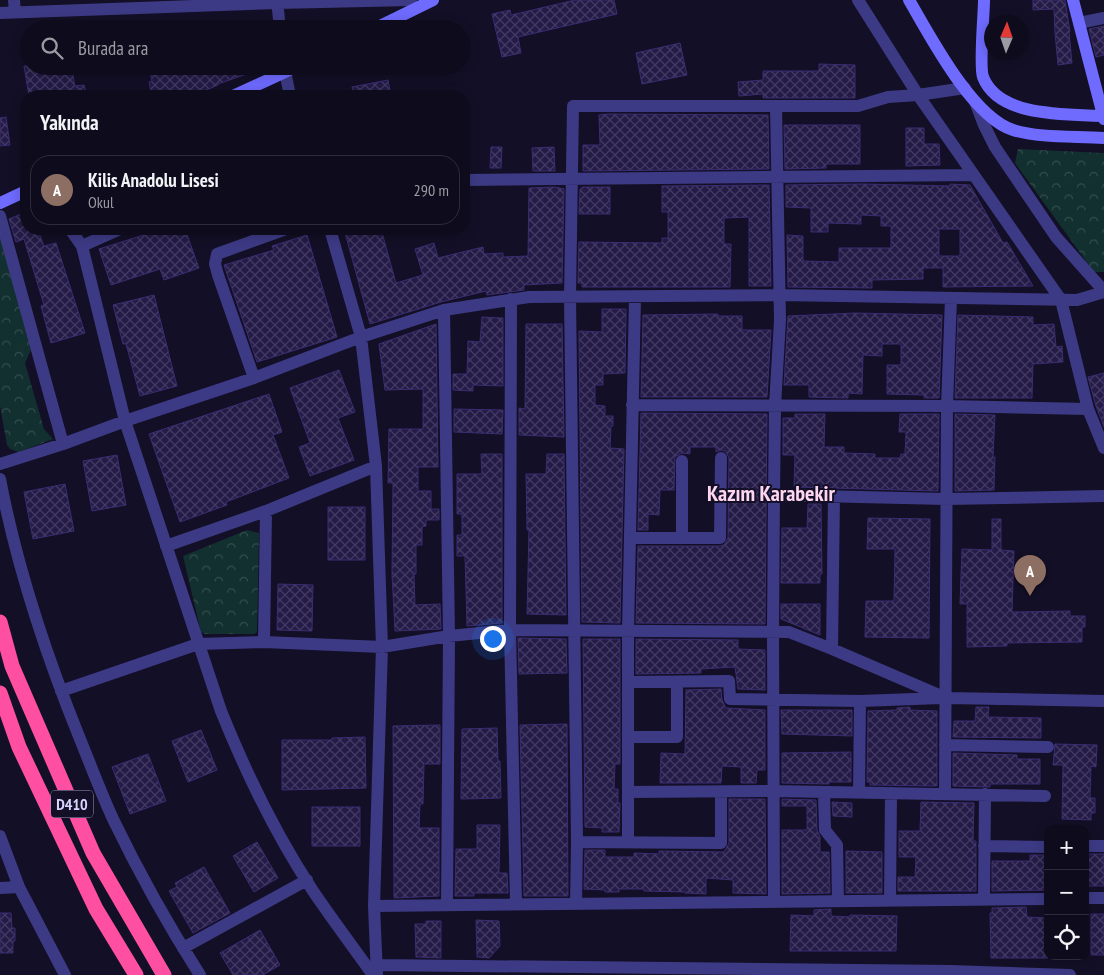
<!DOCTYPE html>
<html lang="tr">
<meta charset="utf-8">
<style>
:root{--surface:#0e0b1c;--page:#171425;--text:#f1f3f6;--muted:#9b9ba3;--line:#2e2b3b;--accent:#db2777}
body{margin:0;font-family:"PT Sans Narrow",sans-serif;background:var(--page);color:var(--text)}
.controls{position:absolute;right:15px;bottom:15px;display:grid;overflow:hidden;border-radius:10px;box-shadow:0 2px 12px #0003}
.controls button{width:45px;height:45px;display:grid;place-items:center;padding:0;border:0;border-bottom:1px solid var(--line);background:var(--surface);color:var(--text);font:25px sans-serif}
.compass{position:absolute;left:984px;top:15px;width:45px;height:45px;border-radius:50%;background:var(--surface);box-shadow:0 2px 12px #0003;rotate:2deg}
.you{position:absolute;left:492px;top:638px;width:18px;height:18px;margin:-12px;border:4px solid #fff;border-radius:50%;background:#1a73e8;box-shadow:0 0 0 8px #1a73e833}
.badge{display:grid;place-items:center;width:32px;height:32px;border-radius:50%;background:var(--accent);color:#fff;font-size:16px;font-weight:700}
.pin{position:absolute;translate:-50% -41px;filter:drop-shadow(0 1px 2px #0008)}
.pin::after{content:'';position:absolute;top:26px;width:18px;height:15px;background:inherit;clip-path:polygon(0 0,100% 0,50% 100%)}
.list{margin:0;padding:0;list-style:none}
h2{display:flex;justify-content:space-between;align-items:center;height:65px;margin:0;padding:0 20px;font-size:21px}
h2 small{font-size:16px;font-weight:400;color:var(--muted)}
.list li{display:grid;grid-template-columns:32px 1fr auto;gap:15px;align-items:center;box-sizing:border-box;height:70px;margin:0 10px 10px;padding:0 10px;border:1px solid var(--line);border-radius:20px}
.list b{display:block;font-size:19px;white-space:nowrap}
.list p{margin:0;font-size:16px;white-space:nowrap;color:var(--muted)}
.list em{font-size:16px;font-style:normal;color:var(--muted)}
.icon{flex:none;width:28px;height:28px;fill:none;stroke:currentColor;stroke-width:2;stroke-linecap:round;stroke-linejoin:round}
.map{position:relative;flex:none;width:1104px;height:975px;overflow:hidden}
.search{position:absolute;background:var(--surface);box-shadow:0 2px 12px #0003;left:20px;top:20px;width:450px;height:55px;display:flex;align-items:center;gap:12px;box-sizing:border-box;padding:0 18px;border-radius:28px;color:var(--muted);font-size:19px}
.panel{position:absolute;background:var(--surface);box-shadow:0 2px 12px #0003;left:20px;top:90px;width:450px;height:145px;border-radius:20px}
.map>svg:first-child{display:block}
.forest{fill:url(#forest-crowns)}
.building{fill:url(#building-cross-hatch);stroke:#3b2d73;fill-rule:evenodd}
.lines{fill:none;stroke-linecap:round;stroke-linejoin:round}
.street{stroke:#3d3a85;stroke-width:12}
.secondary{stroke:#6f6bff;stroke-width:12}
.highway{stroke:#ff4fa3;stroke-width:15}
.labels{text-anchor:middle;stroke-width:4;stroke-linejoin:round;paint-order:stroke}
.shield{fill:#130f26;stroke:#9e99be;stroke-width:1}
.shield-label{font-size:16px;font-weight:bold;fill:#d9d4ff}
.district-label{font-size:22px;font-weight:bold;fill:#ffd6f0;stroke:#130f26}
</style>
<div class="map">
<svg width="1104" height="975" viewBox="0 0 1104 975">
<defs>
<pattern id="forest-crowns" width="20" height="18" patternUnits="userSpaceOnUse" patternTransform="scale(1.25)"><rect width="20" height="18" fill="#12302f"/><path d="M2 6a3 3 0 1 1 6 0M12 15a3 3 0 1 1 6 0" fill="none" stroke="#344d4e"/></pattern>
<pattern id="building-cross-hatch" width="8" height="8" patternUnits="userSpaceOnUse" patternTransform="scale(1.25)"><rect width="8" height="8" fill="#241b47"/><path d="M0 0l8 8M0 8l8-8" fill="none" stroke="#433b63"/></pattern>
</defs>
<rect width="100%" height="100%" fill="#130f26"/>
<path class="forest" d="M 1018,149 L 1104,153 L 1104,272 L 1094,272 L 1015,163 Z
M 0,237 L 31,350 L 25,363 L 44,429 L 53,439 L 19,452 L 10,449 L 7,445 L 0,406 Z
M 247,530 L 259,533 L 257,632 L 254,634 L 205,634 L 201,632 L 183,556 Z"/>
<path class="building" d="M 575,0 L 614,0 L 617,14 L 518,37 L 521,53 L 502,57 L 492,14 L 510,10 L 511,15 Z
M 1033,0 L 1065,0 L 1070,32 L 1069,32 L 1072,63 L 1058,65 L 1055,33 L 1054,9 L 1033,10 Z
M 1104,26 L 1104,55 L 1096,57 L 1089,29 Z
M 680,43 L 687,75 L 642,84 L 636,53 Z
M 819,64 L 855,65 L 855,98 L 763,98 L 763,94 L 739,96 L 738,82 L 763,80 L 763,71 L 819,71 Z
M 24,66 L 71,66 L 75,86 L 84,85 L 87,96 L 29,96 Z
M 149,66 L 264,66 L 264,68 L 218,84 L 218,85 L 192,96 L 152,96 L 149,82 L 152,81 Z
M 388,80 L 391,96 L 354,96 L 352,87 Z
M 608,114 L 768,115 L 769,169 L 583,171 L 583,145 L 600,145 L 599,115 Z
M 6,117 L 10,145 L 0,146 L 0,118 Z
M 784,125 L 860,125 L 860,164 L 826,164 L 826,168 L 785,169 Z
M 906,128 L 924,128 L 924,144 L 939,144 L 940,165 L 906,166 Z
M 491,147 L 502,147 L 501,168 L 490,168 Z
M 554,147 L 555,171 L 533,171 L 532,148 Z
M 863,184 L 950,186 L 950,184 L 970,185 L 1003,243 L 1007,242 L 1033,286 L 943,287 L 943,268 L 923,268 L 923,279 L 872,280 L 872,288 L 788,287 L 787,235 L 803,236 L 803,261 L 839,262 L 839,248 L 891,248 L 891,226 L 881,226 L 881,216 L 861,215 L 861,224 L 828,223 L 828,232 L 811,232 L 811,208 L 786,207 L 786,185 ZM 939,229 L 960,229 L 960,256 L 939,256 Z
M 769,185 L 771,286 L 749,286 L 749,217 L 724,218 L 724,244 L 731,244 L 730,287 L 582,287 L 582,283 L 578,283 L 579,242 L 662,243 L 662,238 L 668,238 L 668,212 L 662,212 L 662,186 Z
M 555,187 L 564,189 L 562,283 L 524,285 L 524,290 L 487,295 L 486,291 L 441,302 L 370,324 L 344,229 L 381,229 L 396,283 L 423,275 L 415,249 L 434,243 L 438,258 L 483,247 L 484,254 L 503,253 L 503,257 L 528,256 L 529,188 Z
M 582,187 L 610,187 L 610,214 L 579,214 L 580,189 L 582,189 Z
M 26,212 L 26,229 L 48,229 L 39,233 L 44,246 L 56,243 L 85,333 L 51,343 L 41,306 L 44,305 L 24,239 L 16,242 L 9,219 Z
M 163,229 L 185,229 L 199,268 L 164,280 L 160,269 L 111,285 L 99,249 Z
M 307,235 L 337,337 L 257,362 L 224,265 L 274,250 L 272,246 Z
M 154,295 L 177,386 L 140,396 L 126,344 L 123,344 L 113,305 Z
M 602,309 L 626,309 L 626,315 L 625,373 L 603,374 L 603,385 L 595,385 L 595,405 L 605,406 L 605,416 L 613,416 L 613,426 L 611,426 L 610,448 L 624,449 L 620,623 L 582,622 L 579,331 L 602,332 Z
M 855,313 L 942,315 L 939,398 L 924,398 L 924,395 L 887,394 L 887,365 L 901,365 L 901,344 L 882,344 L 882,356 L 863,355 L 862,394 L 848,393 L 848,398 L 809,397 L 809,385 L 784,385 L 788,316 Z
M 718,314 L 718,316 L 742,316 L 742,330 L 771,330 L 767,397 L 641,397 L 643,315 Z
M 958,315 L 1033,317 L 1033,325 L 1054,324 L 1056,347 L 1062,346 L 1063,362 L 1033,364 L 1032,398 L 955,398 Z
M 482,317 L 503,318 L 503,386 L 473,385 L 473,391 L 453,390 L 453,374 L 467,374 L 468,341 L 480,342 Z
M 436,324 L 438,467 L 418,467 L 418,491 L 431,491 L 431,509 L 439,509 L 439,520 L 426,520 L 426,526 L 422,527 L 422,545 L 416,545 L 416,574 L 414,574 L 415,605 L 440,604 L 441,629 L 395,631 L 392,574 L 393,483 L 388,483 L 389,429 L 423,429 L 423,389 L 385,390 L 379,344 Z
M 526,324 L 562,324 L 564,437 L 519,435 L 519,408 L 525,409 Z
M 339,370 L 355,412 L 338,418 L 354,460 L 310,476 L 299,447 L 310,443 L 290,388 Z
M 1104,373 L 1104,427 L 1096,406 L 1088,377 Z
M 269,394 L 282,432 L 273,435 L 289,478 L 226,502 L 227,505 L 180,522 L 149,434 Z
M 454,409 L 503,410 L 502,434 L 454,432 Z
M 641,413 L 767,414 L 765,624 L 636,623 L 638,546 L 720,546 L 724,545 L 728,538 L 729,458 L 725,451 L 721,450 L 716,452 L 716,447 L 690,447 L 690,454 L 682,453 L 675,457 L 674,490 L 660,490 L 659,515 L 648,514 L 648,530 L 638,530 Z
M 795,414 L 825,414 L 824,447 L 844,447 L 844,453 L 875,454 L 875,458 L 900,458 L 901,454 L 905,454 L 906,432 L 899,432 L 900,414 L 939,414 L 938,491 L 794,487 L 795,455 L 783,455 L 783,418 L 795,418 Z
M 955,414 L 995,415 L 993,457 L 995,457 L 994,490 L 955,491 Z
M 481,454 L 502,454 L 502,623 L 467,626 L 465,556 L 457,556 L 457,535 L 462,535 L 462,514 L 457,514 L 457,474 L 482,474 Z
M 547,454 L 564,454 L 566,615 L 527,614 L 529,530 L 527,530 L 526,474 L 546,474 Z
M 117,455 L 126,505 L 92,511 L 83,461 Z
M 65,484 L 74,531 L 33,539 L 24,492 Z
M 808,504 L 821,504 L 822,574 L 820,574 L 820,583 L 781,583 L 782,528 L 807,528 Z
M 328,507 L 365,507 L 365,560 L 328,560 Z
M 868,518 L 930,519 L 929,638 L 865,637 L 866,601 L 894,601 L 895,549 L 867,549 Z
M 992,519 L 1001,519 L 1001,550 L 1014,551 L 1012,612 L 1070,611 L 1070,616 L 1085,616 L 1085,627 L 1082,627 L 1082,642 L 1007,643 L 1007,646 L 967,647 L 967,604 L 960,604 L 962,549 L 992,550 Z
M 278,584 L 313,585 L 312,631 L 277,630 Z
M 781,604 L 820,604 L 820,635 L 781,619 Z
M 518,638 L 566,639 L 567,673 L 519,674 Z
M 583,639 L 620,639 L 620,764 L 615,764 L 614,789 L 618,789 L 618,803 L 620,803 L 619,832 L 602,832 L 602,828 L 585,827 Z
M 636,639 L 738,640 L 738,649 L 765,650 L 765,690 L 738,689 L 735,667 L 701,669 L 701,673 L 636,674 Z
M 721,689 L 722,700 L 726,708 L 765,710 L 765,770 L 757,770 L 756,783 L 741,783 L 741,767 L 722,766 L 721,783 L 660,783 L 661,753 L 685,754 L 686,690 Z
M 910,707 L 910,710 L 937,711 L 937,786 L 870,785 L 870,782 L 867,782 L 868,711 L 897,710 L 897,708 Z
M 976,707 L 989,707 L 988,717 L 1041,718 L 1041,738 L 953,737 L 954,721 L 975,721 Z
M 781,710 L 852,710 L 852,736 L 782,734 Z
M 567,724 L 568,896 L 524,896 L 520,725 Z
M 440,725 L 440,764 L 424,764 L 423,804 L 420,804 L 419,828 L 439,828 L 439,896 L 394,898 L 393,726 Z
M 497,728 L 498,761 L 500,761 L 501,798 L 461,799 L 462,729 Z
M 201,730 L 217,770 L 188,782 L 172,741 Z
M 365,737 L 366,788 L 282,790 L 282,740 L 332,740 L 332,738 Z
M 1055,744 L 1097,745 L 1096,767 L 1091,766 L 1090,798 L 1095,798 L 1095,813 L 1091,813 L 1091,820 L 1062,819 L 1063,765 L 1053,765 Z
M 851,752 L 851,782 L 829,782 L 829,784 L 782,783 L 782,753 Z
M 953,753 L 1017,755 L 1017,759 L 1040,759 L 1040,784 L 990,784 L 990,787 L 953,786 Z
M 148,754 L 166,801 L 130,814 L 112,767 Z
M 729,799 L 765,799 L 766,894 L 733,893 L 733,880 L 706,878 L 706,894 L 685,893 L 685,892 L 644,891 L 644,889 L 619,889 L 619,892 L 605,892 L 605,890 L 584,889 L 585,850 L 605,850 L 605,857 L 634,857 L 634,853 L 659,854 L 659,851 L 724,852 L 729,843 Z
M 782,799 L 816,800 L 817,830 L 820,837 L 820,852 L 829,852 L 830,893 L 782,894 L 782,830 L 807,830 L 807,806 L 782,806 Z
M 832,802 L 852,803 L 852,817 L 833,816 Z
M 921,802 L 974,803 L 973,841 L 976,841 L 976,891 L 898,891 L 898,877 L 915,877 L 916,857 L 899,857 L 899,831 L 920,831 Z
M 312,807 L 360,807 L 360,846 L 312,846 Z
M 477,825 L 500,825 L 499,873 L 507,873 L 508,893 L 474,893 L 474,896 L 455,896 L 456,849 L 477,849 Z
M 257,842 L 278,878 L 254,892 L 233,856 Z
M 846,851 L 882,852 L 882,893 L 846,893 Z
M 1087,854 L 1104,854 L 1104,886 L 1085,886 L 1085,860 L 1087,860 Z
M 1030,855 L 1048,855 L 1048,890 L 992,891 L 992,861 L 1030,861 Z
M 204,867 L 230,913 L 193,933 L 169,891 L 177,887 L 175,883 Z
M 1026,907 L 1027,917 L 1048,918 L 1048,958 L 991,958 L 990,913 L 992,913 L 992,908 Z
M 831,909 L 831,916 L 850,917 L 850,915 L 897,916 L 896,951 L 790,951 L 791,915 L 814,916 L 814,910 Z
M 0,913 L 11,913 L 12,928 L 15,928 L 15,941 L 13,941 L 13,953 L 0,953 Z
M 1091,914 L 1104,914 L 1104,955 L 1091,955 Z
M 476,920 L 499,921 L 500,946 L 489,958 L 477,957 Z
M 426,921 L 441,921 L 441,958 L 416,957 L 415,924 L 426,924 Z
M 260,930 L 280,965 L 263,975 L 233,975 L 220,953 Z"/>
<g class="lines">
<path class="street" d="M 14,0 L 15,12
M 277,0 L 280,29
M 858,0 L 918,95 L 1061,300 L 1088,409 L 1104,448
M 0,13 L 277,3 L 411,0
M 1079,23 L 1104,18
M 284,66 L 290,96
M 976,104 L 984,125 L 995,147 L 1056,237 L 1104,291
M 464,180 L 974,175
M 0,216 L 63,444
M 70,229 L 82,246 L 125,421 L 221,711 C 246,773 276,835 313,891 C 332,919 353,947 373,975
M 330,229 L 361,337 L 376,466 L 382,647 L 374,906 L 377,975
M 82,246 L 120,229
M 511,299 L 510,630 L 516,904
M 444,310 L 449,636 L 447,905
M 254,378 L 218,275 L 215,264 L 217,254 L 286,229
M 632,405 L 947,406 L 1088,409
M 0,464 L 63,444 L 125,421 L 254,378 L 361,337 L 444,310 L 529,297 L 780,295 L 1077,300 L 1104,292
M 0,479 C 17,568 46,655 80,739 C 91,766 101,793 113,819 C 139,873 168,925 200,975
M 774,495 L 946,499 L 1104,496
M 631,538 L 720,538 L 721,458
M 682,538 L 682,461
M 166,546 L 266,511 L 376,466
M 264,642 L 266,511
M 832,649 L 834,496
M 629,682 L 729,681 L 730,699 L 860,701 L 941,698
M 61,691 L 198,644 L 264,642 L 382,647 L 449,636 L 510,630 L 789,632 L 832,649 L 946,698 L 1104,701
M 628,737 L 677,737 L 677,683
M 945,745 L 1048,747
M 628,792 L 773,791 L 1045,796
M 824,793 L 825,830 L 837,845 L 838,901
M 859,793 L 860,701
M 945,794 L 947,406 L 951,298
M 0,836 L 19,887 L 65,975
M 577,842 L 721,843 L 721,792
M 628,842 L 628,631 L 635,297
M 984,846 L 1048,847
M 1085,846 L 1104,846
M 0,888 L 19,887
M 1085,898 L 1104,898
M 984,899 L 985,794
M 890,900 L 891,793
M 774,902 L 773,633 L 774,495 L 775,406 L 780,320 L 776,107
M 576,904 L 577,842 L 570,297 L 573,106 L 858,106 L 888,97 L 918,95 L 965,88
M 374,906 L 1048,899
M 183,948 L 307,880
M 377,965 L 950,971 L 1070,975"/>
<path class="secondary" d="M 909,0 C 930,36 972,117 1013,130 C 1038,138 1076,136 1104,138
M 984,0 C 984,15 979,66 983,77 C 999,118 1067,114 1104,116
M 1073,0 L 1104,119
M 374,29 L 433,0
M 233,96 L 298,66
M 0,203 L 26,191"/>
<path class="highway" d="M 0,622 L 12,666 L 93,853 L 164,975
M 0,693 L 19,747 L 96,909 L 136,975"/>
</g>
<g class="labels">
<rect class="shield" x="51" y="790.5" width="42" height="27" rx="4"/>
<g class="shield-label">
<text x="72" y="810">D410</text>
</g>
<g class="district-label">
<text x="771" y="501">Kazım Karabekir</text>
</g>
</g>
</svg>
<div class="controls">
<button>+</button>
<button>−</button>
<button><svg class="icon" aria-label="locate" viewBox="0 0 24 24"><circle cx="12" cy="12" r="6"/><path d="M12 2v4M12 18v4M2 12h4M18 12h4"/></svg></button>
</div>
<svg class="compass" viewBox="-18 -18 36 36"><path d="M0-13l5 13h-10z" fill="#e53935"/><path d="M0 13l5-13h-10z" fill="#9b9ba3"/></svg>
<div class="you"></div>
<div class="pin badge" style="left:1030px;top:596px;background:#8d6e63">A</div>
<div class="search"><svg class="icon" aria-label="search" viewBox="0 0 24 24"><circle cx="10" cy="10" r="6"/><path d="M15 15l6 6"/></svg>Burada ara</div>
<section class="panel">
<h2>Yakında<small></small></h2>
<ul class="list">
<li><span class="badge" style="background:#8d6e63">A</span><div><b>Kilis Anadolu Lisesi</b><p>Okul</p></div><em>290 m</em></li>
</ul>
</section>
</div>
